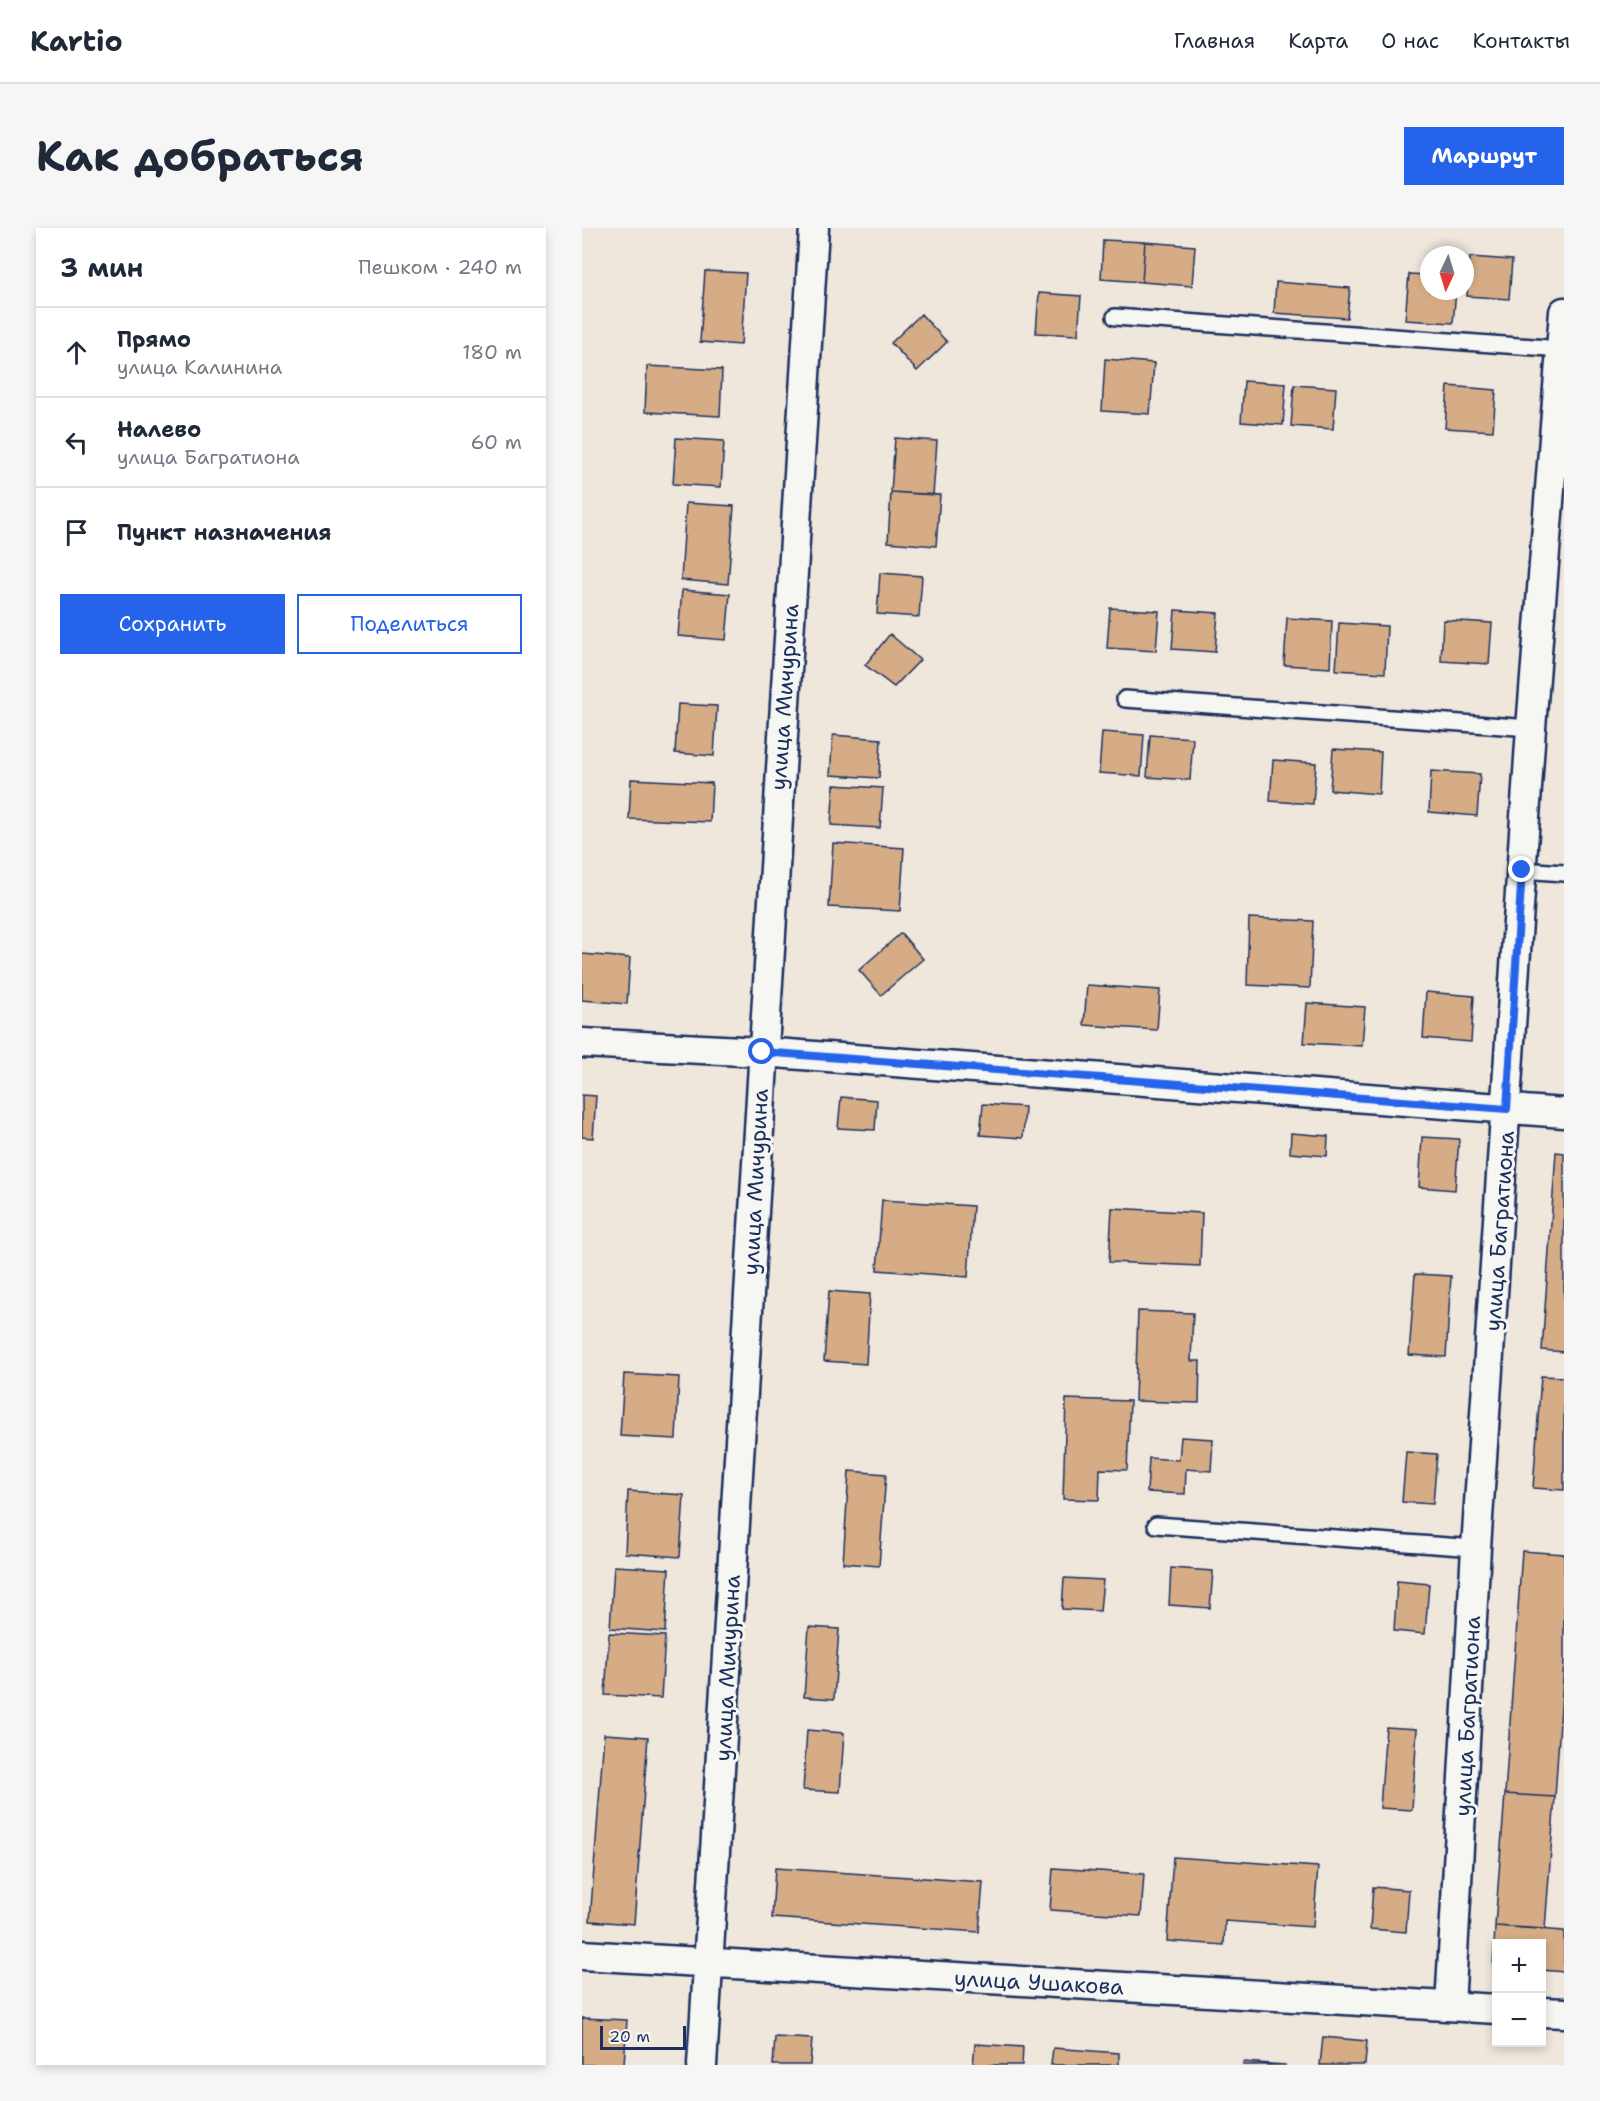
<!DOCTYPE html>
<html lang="ru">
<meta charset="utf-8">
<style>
:root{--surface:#fff;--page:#f6f6f7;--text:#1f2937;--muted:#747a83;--line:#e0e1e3;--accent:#2563eb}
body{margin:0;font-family:"Shantell Sans",sans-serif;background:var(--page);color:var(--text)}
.controls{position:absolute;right:18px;bottom:18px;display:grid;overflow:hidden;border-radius:0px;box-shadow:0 3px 9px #0003}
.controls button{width:54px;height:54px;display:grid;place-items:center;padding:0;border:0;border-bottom:2px solid var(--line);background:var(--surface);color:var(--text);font:30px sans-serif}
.compass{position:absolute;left:838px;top:18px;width:54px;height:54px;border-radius:50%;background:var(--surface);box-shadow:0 3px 9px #0003;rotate:184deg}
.scale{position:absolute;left:18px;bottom:15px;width:86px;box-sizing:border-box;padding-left:6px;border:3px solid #1b2f5e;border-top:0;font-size:16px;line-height:21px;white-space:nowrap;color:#1b2f5e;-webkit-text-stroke:4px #f6f6f2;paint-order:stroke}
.stop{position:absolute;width:18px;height:18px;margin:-14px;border:4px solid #2563eb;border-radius:50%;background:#fff}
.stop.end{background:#2563eb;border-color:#fff;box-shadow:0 2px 6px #0008}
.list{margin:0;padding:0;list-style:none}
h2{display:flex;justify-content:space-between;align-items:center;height:78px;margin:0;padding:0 24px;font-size:26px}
h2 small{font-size:20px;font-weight:400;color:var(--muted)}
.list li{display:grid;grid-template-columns:39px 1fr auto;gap:18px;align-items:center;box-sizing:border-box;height:90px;padding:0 24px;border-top:2px solid var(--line)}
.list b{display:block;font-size:22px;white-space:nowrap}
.list p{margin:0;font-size:20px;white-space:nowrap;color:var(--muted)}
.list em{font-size:20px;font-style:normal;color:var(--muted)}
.actions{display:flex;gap:12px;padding:18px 24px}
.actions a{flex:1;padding:14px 0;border:2px solid var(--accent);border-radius:0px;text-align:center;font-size:21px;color:var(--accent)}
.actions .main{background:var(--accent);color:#fff}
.icon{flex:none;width:33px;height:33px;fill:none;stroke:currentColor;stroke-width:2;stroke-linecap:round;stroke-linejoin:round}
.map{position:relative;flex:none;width:982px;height:1837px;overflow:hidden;border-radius:0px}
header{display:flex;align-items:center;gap:36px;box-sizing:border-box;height:84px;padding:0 30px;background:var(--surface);border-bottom:2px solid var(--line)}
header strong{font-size:28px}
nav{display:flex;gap:33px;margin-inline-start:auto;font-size:21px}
.intro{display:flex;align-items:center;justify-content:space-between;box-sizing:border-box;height:144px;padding:0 36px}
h1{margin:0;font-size:42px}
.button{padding:15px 27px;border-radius:0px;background:var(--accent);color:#fff;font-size:21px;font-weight:700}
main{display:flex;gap:36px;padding:0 36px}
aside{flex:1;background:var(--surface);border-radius:0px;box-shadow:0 3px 9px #0003}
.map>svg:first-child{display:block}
.building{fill:#d5ac86;stroke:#1b2f5e;stroke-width:1.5}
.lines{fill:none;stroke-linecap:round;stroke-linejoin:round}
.lane-casing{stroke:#1b2f5e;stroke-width:20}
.street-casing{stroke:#1b2f5e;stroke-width:33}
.lane{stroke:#f6f6f2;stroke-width:15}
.street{stroke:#f6f6f2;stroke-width:28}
.route{stroke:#2563eb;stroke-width:8}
.labels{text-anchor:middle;stroke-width:6;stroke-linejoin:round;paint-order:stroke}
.street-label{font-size:22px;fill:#1b2f5e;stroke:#f6f6f2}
</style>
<header>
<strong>Kartio</strong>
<nav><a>Главная</a><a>Карта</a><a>О нас</a><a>Контакты</a></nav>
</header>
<div class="intro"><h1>Как добраться</h1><a class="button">Маршрут</a></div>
<main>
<aside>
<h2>3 мин<small>Пешком · 240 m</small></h2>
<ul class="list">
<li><svg class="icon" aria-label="ahead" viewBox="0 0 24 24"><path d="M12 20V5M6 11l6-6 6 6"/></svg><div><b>Прямо</b><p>улица Калинина</p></div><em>180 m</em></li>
<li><svg class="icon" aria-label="left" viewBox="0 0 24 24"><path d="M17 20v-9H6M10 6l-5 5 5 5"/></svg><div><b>Налево</b><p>улица Багратиона</p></div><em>60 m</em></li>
<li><svg class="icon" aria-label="arrive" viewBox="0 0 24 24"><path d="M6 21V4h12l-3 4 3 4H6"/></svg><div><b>Пункт назначения</b></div></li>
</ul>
<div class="actions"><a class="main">Сохранить</a><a>Поделиться</a></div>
</aside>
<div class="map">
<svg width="982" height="1837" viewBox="0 0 982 1837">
<rect width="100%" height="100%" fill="#efe7dc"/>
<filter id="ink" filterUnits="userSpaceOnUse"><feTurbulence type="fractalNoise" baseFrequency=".0167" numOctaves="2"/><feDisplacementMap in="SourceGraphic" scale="12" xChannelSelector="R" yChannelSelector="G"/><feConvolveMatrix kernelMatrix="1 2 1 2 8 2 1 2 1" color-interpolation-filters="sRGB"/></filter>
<g filter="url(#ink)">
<path class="building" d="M 521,12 L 563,14 L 560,54 L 519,51 Z
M 563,14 L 613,18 L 610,58 L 560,54 Z
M 888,29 L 930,32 L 927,71 L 885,68 Z
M 123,43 L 164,45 L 159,117 L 118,114 Z
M 827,46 L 847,47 L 847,63 L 874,63 L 871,95 L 823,92 Z
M 694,54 L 768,60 L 765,90 L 692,85 Z
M 457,65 L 499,68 L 496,107 L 454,105 Z
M 339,86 L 365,114 L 335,143 L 309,115 Z
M 523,131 L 572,135 L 568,186 L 520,183 Z
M 65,138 L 140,142 L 138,188 L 63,184 Z
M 662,153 L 704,156 L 701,197 L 659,194 Z
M 712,157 L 754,160 L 751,201 L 709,198 Z
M 866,158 L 914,162 L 911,203 L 863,200 Z
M 94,210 L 142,213 L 139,259 L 91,256 Z
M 313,210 L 355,213 L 351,267 L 309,264 Z
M 309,264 L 358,267 L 354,318 L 306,314 Z
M 104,275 L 152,278 L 146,356 L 99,352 Z
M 298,345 L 340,348 L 337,389 L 295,386 Z
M 100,362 L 148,366 L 144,412 L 96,408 Z
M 528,380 L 577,383 L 574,423 L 525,420 Z
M 593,382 L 636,385 L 633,424 L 590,421 Z
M 705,390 L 750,393 L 748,440 L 702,437 Z
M 861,392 L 910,395 L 907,436 L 859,433 Z
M 757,395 L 805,398 L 803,445 L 754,442 Z
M 308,406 L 338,432 L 312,459 L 283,437 Z
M 96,476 L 135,478 L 132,528 L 93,525 Z
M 520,504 L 562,507 L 559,548 L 517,545 Z
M 251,507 L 299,511 L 297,550 L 248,547 Z
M 568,507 L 611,510 L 608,552 L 565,549 Z
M 751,521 L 799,524 L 797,566 L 748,562 Z
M 691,532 L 734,535 L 731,576 L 688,573 Z
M 849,543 L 898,546 L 895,588 L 847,584 Z
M 49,551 L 130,555 L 128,594 L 47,591 Z
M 252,557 L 301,560 L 298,600 L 249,597 Z
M 251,615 L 322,620 L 318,683 L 247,679 Z
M 667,690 L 731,693 L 728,760 L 665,757 Z
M 319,705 L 341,731 L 299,767 L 277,742 Z
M 0,726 L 48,730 L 45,776 L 0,772 Z
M 505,757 L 578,762 L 575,802 L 502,797 Z
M 844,764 L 892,768 L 889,814 L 841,810 Z
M 725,775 L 783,779 L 780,818 L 722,815 Z
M 0,867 L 14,868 L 11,910 L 0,909 Z
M 259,869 L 295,872 L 293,902 L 256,900 Z
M 401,876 L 443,879 L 441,910 L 398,907 Z
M 709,905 L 746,908 L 745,928 L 708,925 Z
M 840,909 L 877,911 L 873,962 L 837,959 Z
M 974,924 L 982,925 L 982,1124 L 960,1122 Z
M 300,972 L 391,978 L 386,1049 L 295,1042 Z
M 530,980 L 620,985 L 618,1038 L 527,1034 Z
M 833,1046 L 869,1048 L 864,1129 L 827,1127 Z
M 247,1063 L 288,1066 L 284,1136 L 242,1133 Z
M 556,1083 L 611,1085 L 609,1133 L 618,1133 L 617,1175 L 553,1173 Z
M 42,1146 L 97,1149 L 94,1211 L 38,1208 Z
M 959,1148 L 982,1149 L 982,1262 L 951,1260 Z
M 484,1171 L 548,1173 L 545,1242 L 518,1241 L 517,1272 L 481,1271 Z
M 599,1209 L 631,1211 L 629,1243 L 604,1241 L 603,1266 L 565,1264 L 567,1230 L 597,1232 Z
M 824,1224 L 855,1226 L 851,1276 L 820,1274 Z
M 267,1243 L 304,1246 L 297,1338 L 261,1335 Z
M 46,1263 L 102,1267 L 98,1329 L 43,1325 Z
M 940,1323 L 982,1326 L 982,1434 L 973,1569 L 923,1566 Z
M 32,1338 L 87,1341 L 83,1404 L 28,1400 Z
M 589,1340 L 631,1343 L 628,1380 L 587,1377 Z
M 482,1350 L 521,1352 L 518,1383 L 480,1381 Z
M 815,1353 L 847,1356 L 843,1406 L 812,1403 Z
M 227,1399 L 257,1401 L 252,1471 L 222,1469 Z
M 27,1405 L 83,1408 L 79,1470 L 23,1467 Z
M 804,1499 L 835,1501 L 830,1582 L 798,1580 Z
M 225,1502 L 262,1505 L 258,1564 L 221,1562 Z
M 22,1506 L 66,1509 L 52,1696 L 8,1693 Z
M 923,1566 L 973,1569 L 963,1701 L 913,1698 Z
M 591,1629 L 736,1639 L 731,1699 L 643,1693 L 642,1717 L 585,1713 Z
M 193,1640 L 401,1654 L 397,1704 L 190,1690 Z
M 471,1640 L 562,1646 L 559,1688 L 468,1682 Z
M 791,1659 L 827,1662 L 824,1704 L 788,1701 Z
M 913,1698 L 982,1703 L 982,1744 L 960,1742 L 960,1716 L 915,1716 L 915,1739 L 911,1739 Z
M 0,1790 L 45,1792 L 42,1837 L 0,1837 Z
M 193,1809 L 230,1811 L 228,1837 L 191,1837 Z
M 741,1809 L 785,1813 L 783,1837 L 738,1837 Z
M 393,1816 L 441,1819 L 440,1837 L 391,1837 Z
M 471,1820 L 537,1825 L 537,1837 L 469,1837 Z
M 661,1834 L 704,1837 L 661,1837 Z"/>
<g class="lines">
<defs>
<path id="lane" d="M 533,89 L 980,121
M 543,471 L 949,500
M 940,642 L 982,645
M 574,1297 L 894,1320"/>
<path id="street" d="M 0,815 L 180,824 L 982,885
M 0,1727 L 915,1781
M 868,1778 L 894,1320 L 949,500 L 982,84
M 960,1784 L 982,1785
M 120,1837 L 232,0"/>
</defs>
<use href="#lane" class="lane-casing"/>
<use href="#street" class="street-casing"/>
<use href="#lane" class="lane"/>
<use href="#street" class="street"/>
</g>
</g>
<g class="lines" filter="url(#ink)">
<path class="route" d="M 180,824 L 925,881 L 940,642"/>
</g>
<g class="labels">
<g class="street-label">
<text transform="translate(202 469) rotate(-86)" y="8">улица Мичурина</text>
<text transform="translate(173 954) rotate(-87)" y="8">улица Мичурина</text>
<text transform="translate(917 1003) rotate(-86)" y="8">улица Багратиона</text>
<text transform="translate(145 1440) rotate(-87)" y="8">улица Мичурина</text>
<text transform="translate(885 1488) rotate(-87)" y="8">улица Багратиона</text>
<text transform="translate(457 1754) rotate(3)" y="8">улица Ушакова</text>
</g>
</g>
</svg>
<div class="controls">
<button>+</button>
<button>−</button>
</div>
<svg class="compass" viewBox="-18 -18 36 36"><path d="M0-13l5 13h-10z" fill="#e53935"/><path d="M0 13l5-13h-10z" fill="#747a83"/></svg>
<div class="scale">20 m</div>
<div class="stop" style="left:180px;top:824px"></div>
<div class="stop end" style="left:940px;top:642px"></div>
</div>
</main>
